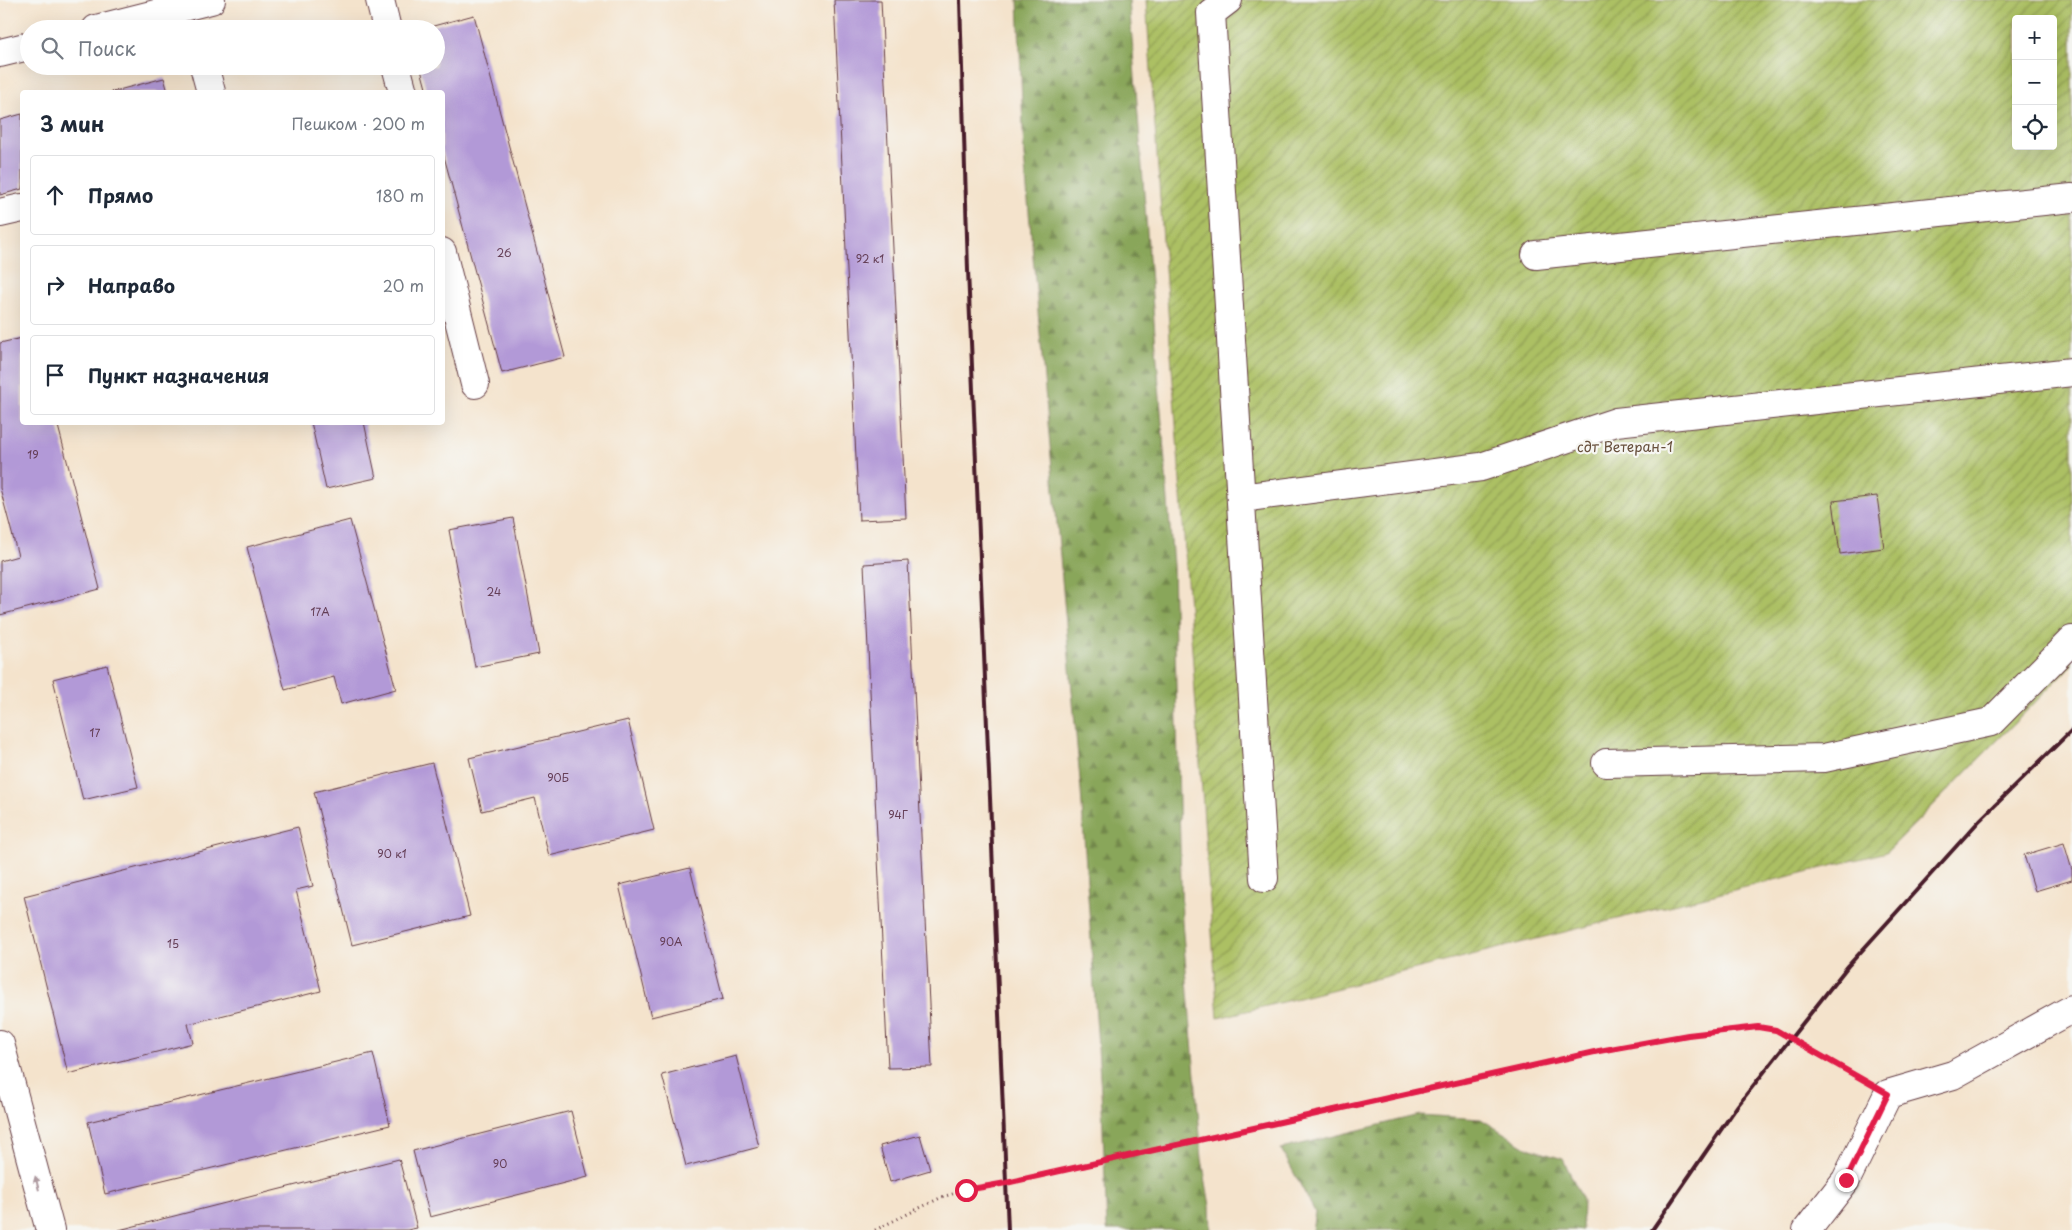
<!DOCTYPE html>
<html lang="ru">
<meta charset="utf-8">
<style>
:root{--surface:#fff;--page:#f2f2f3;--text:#1f2937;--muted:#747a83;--line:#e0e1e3}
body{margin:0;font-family:"Playpen Sans",sans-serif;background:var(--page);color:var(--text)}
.controls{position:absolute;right:15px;top:15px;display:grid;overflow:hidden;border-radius:5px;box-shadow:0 5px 20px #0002}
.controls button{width:45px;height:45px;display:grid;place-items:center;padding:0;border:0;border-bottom:1px solid var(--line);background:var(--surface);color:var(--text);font:25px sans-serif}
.stop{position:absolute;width:15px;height:15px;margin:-11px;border:4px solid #e11d48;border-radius:50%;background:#fff}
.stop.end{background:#e11d48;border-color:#fff;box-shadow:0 1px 5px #0008}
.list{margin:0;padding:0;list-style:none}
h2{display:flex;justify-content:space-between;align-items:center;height:65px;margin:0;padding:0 20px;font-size:21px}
h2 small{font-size:16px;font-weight:400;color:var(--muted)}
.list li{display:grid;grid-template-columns:32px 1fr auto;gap:15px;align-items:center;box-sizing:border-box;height:80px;margin:0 10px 10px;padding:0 10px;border:1px solid var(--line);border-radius:5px}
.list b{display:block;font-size:19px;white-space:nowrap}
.list em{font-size:16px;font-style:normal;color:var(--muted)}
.icon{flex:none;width:28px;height:28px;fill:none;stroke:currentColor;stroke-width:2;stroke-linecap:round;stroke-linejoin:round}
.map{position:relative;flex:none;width:2072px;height:1230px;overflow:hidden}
.search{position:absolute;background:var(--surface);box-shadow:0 5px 20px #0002;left:20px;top:20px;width:425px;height:55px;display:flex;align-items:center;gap:12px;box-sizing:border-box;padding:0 18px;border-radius:28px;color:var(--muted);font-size:19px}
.panel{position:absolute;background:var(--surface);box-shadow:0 5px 20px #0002;left:20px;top:90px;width:425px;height:335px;border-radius:5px}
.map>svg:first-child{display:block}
.forest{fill:url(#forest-firs);stroke:#6a6242}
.garden{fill:url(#garden-furrows);stroke:#7b7048;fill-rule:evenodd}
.building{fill:#b299d7}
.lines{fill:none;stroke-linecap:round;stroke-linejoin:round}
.minor-casing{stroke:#643c43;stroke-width:30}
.path{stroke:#643c43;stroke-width:3;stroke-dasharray:1 4;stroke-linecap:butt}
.minor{stroke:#fff;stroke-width:28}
.rail{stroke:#4a1f2b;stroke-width:4}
.oneway{fill:#ae9aa0}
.route{stroke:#e11d48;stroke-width:6}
.labels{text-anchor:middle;stroke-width:4.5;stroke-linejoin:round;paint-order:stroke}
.number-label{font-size:11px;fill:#643e56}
.park-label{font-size:14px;fill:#674f3c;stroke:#f6f6f2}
</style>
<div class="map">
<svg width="2072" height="1230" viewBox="0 0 2072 1230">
<defs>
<pattern id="forest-firs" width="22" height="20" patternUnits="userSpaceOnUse" patternTransform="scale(1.25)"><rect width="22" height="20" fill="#89a65a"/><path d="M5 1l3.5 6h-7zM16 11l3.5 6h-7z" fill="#72874b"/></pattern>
<pattern id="garden-furrows" width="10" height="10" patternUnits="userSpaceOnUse" patternTransform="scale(1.25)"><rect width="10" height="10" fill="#acc064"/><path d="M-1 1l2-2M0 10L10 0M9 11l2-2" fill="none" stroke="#8e9b53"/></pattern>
</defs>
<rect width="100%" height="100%" fill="#f6f6f2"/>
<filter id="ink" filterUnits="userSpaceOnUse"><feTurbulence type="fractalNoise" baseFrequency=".02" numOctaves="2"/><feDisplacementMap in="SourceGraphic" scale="10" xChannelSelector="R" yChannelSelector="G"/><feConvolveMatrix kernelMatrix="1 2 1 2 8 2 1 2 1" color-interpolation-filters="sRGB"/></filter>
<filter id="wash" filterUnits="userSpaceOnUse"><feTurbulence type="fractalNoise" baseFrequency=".0096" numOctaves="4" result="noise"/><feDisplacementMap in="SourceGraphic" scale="20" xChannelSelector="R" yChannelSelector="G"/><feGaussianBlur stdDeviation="1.12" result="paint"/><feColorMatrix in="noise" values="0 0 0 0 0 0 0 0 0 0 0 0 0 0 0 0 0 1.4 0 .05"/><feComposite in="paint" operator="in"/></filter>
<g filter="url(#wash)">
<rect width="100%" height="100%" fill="#f4e3cc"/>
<path class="forest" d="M 1018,0 L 1129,0 L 1173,565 L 1182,921 L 1202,1159 L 1210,1206 L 1211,1230 L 1107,1230 L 1102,1108 L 1081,791 L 1024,156 Z
M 1420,1115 L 1481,1119 L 1528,1148 L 1563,1159 L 1583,1200 L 1582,1230 L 1312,1230 L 1315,1212 L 1281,1149 Z"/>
<path class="garden" d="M 1146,0 L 2072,0 L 2072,665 L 1887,852 L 1218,1018 ZM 2016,19 L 2053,19 L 2053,146 L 2016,146 Z"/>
<g id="blocks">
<path class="building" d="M 834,0 L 881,0 L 906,518 L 859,520 Z
M 474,15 L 565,357 L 502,373 L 442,149 L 442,92 L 427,92 L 420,66 L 436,66 L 436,29 L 426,28 Z
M 164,78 L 168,92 L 111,92 Z
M 22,114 L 22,189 L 0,195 L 0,120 Z
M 22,338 L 22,422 L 57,422 L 100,589 L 0,615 L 0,561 L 18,556 L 0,488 L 0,343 Z
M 311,422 L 364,422 L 376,478 L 326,489 Z
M 1877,496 L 1884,548 L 1840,554 L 1833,501 Z
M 513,518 L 539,654 L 475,667 L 449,530 Z
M 350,520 L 396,689 L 341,704 L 334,677 L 285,690 L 247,547 Z
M 908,561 L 932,1067 L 888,1068 L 864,564 Z
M 107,665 L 138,787 L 83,800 L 53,679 Z
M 628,720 L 654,830 L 549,856 L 535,798 L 482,811 L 469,758 Z
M 432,763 L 470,916 L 352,945 L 314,792 Z
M 298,827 L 313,886 L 296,890 L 321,991 L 188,1024 L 193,1043 L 68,1074 L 24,896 Z
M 2064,843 L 2072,870 L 2072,880 L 2035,891 L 2024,855 Z
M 690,868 L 723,999 L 651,1017 L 619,885 Z
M 373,1053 L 390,1125 L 105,1194 L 88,1122 Z
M 736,1056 L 759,1147 L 686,1166 L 662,1075 Z
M 571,1111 L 588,1177 L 430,1217 L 413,1151 Z
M 920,1135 L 930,1170 L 890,1182 L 880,1146 Z
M 399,1159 L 417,1228 L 407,1230 L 119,1230 Z"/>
</g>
</g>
<g filter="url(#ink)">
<use href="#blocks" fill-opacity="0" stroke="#643c43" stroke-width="1"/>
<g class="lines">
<defs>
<path id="minor" d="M 380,0 L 387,29
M 1228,0 L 1211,13 L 1264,878
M 96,29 L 211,0
M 0,53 L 29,46
M 204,66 L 211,92
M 396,66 L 403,92
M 0,213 L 22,208
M 442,252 L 475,384
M 1536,255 L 2072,198
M 1241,498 L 1481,467 L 1616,422 L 2072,372
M 1606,763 L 1824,758 L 1991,722 L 2072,640
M 0,1044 L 50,1230
M 1807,1230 L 1846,1180 L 1888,1094 L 1953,1075 L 2072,1009"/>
</defs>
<use href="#minor" class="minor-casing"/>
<path class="path" d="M 875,1230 L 942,1197 L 966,1190 L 1006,1183 L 1599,1051 L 1688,1035 L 1758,1027 L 1776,1030 L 1860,1078"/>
<use href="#minor" class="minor"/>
<path class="rail" d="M 960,0 L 968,270 L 1008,1230
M 1652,1230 L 1738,1105 L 1848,966 L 1980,820 L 2072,730"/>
</g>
<defs><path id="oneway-solid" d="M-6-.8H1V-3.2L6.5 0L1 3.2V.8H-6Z" transform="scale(1.25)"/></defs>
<use class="oneway" href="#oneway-solid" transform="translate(37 1183) rotate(-105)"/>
</g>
<g class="lines" filter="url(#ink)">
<path class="route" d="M 966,1190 L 1006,1183 L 1599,1051 L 1688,1035 L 1758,1027 L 1776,1030 L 1888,1094 L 1846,1180"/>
</g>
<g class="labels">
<g class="number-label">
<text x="504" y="257">26</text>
<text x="870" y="263">92 к1</text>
<text x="33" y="459">19</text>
<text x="494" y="596">24</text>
<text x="320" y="616">17А</text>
<text x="95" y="737">17</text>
<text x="558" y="782">90Б</text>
<text x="898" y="819">94Г</text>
<text x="392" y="858">90 к1</text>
<text x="671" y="946">90А</text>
<text x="173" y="948">15</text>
<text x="500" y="1168">90</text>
</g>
<g class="park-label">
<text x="1625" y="452">сдт Ветеран-1</text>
</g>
</g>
</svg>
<div class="controls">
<button>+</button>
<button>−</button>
<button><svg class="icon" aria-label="locate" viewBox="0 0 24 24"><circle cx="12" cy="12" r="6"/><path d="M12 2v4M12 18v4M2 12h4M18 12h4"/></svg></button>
</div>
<div class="stop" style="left:966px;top:1190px"></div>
<div class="stop end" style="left:1846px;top:1180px"></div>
<div class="search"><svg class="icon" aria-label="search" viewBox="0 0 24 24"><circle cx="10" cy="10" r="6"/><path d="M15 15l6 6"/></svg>Поиск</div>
<section class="panel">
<h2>3 мин<small>Пешком · 200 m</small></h2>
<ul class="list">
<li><svg class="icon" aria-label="ahead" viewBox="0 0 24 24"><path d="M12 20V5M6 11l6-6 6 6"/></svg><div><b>Прямо</b></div><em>180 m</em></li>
<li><svg class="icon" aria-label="right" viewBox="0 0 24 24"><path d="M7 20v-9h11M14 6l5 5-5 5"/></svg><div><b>Направо</b></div><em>20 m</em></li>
<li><svg class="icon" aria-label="arrive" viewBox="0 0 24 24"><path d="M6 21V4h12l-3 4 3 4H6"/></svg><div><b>Пункт назначения</b></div></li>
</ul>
</section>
</div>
